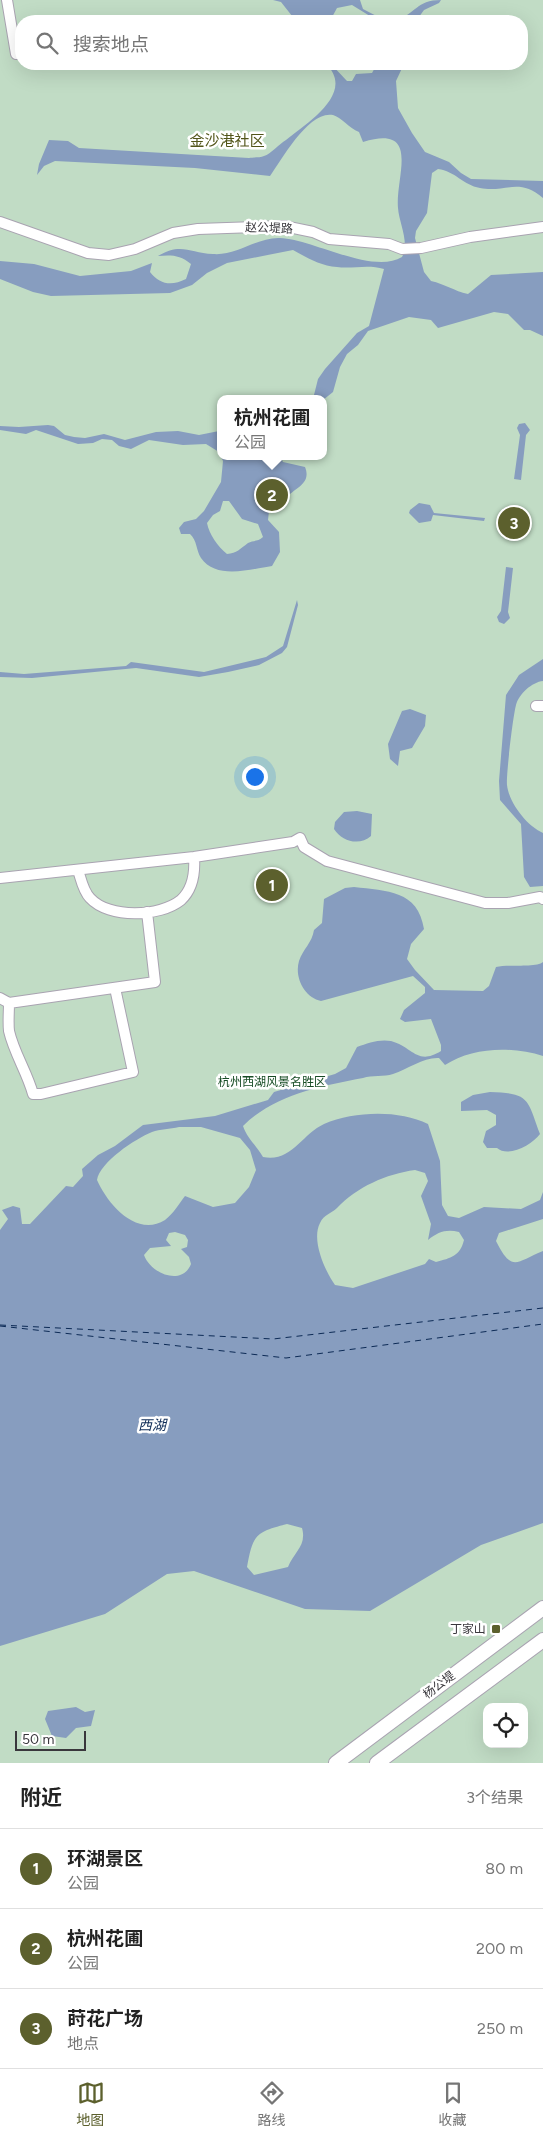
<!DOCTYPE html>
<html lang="zh">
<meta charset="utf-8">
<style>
:root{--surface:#fff;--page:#f6f6f6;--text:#222;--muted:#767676;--line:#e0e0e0;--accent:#5c602d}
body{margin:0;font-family:Figtree,"Noto Sans SC",sans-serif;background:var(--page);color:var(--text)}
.controls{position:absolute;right:15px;bottom:15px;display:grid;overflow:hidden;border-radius:10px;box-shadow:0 5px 20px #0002}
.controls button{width:45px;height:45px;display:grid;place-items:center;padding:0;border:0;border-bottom:1px solid var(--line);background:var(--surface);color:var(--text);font:25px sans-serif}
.scale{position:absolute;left:15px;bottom:12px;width:71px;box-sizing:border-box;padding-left:5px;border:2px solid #39373c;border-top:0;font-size:14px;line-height:18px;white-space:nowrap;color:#39373c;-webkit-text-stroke:4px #fff;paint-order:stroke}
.you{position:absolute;left:254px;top:776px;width:18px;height:18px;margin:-12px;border:4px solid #fff;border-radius:50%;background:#1a73e8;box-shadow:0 0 0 8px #1a73e833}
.badge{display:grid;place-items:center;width:32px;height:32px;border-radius:50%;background:var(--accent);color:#fff;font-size:16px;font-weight:700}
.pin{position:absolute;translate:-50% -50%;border:2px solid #fff;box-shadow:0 1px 5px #0006}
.popup{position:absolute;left:217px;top:395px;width:110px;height:65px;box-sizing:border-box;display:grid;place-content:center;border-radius:10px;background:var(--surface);filter:drop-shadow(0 1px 4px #0005);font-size:16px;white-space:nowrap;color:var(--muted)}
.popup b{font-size:19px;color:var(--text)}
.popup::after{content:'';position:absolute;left:50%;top:100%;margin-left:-10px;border:10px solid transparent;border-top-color:var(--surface)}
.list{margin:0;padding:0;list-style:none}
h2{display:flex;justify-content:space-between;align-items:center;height:65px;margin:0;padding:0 20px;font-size:21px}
h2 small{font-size:16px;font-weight:400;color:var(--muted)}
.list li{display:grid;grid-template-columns:32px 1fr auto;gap:15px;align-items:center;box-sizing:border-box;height:80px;padding:0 20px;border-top:1px solid var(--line)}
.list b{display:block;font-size:19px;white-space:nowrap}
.list p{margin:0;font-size:16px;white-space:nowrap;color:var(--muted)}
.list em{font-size:16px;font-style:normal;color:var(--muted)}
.icon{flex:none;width:28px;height:28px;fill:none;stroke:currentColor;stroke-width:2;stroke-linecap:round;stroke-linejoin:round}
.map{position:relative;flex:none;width:543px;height:1763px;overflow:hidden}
.search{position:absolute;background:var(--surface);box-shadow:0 5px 20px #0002;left:15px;right:15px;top:15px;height:55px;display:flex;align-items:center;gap:12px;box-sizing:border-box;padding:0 18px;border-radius:20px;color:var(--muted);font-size:19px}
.sheet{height:305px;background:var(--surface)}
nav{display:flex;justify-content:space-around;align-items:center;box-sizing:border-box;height:70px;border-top:1px solid var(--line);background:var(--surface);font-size:14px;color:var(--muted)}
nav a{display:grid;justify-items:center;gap:2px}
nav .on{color:var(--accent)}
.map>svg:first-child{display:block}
.green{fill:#c1dcc5;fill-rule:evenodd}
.water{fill:#879dbf;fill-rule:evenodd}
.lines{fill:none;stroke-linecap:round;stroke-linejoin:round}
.ferry{stroke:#0c2a55;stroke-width:1;stroke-dasharray:6 5;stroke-linecap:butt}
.street-casing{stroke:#a9a3b1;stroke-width:12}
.secondary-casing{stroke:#a9a3b1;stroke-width:16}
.street{stroke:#fff;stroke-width:10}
.secondary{stroke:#fff;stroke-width:14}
.poi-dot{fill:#5c602d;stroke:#fff;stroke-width:2}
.labels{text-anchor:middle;stroke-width:5;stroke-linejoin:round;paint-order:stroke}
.street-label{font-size:12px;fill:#39373c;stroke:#fff}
.park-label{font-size:12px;fill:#174c25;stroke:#fff}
.poi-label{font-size:12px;fill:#39373c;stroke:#fff;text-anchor:end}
.water-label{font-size:14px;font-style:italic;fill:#0c2a55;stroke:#fff}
.quarter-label{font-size:15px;fill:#52551a;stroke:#fff}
</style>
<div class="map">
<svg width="543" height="1763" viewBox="0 0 543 1763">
<rect width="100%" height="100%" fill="#fbf9ff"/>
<path class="green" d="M 0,0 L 543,0 L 543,1763 L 0,1763 ZM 21,21 L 522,21 L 522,64 L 21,64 ZM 221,399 L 323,399 L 323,456 L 221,456 ZM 487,1707 L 524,1707 L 524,1744 L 487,1744 Z"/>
<path class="water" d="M 273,0 L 360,0 L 363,9 L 386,21 L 378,21 L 352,5 L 337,8 L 331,19 L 327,21 L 296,21 L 281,2 Z
M 441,0 L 439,3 L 424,10 L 416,21 L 395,21 C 416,14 416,0 441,0 Z
M 326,64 L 331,64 L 347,81 L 352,81 L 356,74 L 372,73 L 377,64 L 404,64 L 396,81 L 398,108 L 412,133 L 425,152 L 449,162 L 461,173 L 471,179 L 543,181 L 543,198 C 519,177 505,193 480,188 C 463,185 455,171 438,169 L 432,173 L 427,213 L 416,231 L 415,238 L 424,272 L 431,281 C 445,284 454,291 468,294 L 491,275 L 543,272 L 543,336 L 530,330 L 524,330 L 508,314 L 494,312 L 438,328 L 431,320 L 409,317 L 368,331 L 358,345 L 347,354 L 340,367 L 333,392 L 323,400 L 313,399 L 318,379 L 325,369 L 357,333 L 369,326 L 384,269 C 368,264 353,269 337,267 C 320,266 306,257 293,250 L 227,263 L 207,273 L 192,285 L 170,293 L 51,296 L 33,292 L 0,279 L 0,261 L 34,264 L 80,276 L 131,271 L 152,263 L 150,272 C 160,285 172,286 186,279 L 191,264 C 180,255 172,255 158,256 C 181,242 190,253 213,254 C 237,256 257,237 280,238 C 312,239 373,275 402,257 C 410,243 399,223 398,208 C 395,177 422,124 363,142 L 359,132 C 349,128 341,117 333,115 C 309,110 282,159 270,176 L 195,168 L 55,161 L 44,166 L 37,175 L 39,164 L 49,140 L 68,141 L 79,148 L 249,158 C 253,157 260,158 264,156 C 271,154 279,144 286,140 C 307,123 356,93 326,64 Z
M 525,423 L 530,430 L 526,435 L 521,480 L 514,479 L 520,435 L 517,428 L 519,424 Z
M 48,425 L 54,426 L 65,435 L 74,437 L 85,438 L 104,434 L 125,440 L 156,432 L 178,431 L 199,435 L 219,431 L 221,428 L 221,456 L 280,456 L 283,462 L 305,467 C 312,484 294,488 286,498 L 287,503 L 269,511 L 268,520 L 279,532 L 280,552 L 272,566 C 251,569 216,580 201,558 C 196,550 197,540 190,534 L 181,534 L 179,528 L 184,522 L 196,519 L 204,511 L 221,482 L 223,461 L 219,452 L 206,444 L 183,445 L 149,440 L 131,449 L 119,446 L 112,440 L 102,439 L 93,443 L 78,444 L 36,430 L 26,434 L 0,430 L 0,426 L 19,427 ZM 223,501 L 229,501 L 242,519 L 258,524 L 263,537 C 258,542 253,540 248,543 C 240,549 237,553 227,554 C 218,547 209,534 207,523 L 213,515 L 220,511 Z
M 419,503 L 430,505 L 434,513 L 485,518 L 484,521 L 433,515 L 431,521 L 419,523 L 409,513 L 410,510 Z
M 506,567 L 513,568 L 508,612 L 510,618 L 504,624 L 499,622 L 497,617 L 501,611 Z
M 297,600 L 298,605 L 287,647 L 282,653 L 259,665 L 228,672 L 199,677 L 136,668 L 32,678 L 0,677 L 0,672 L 24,674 L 126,666 L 131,662 L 204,672 L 266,657 L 283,646 Z
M 543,659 L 543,681 C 532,682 519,694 516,705 C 513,716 506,775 507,785 C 509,803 527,826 543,833 L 543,886 L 530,887 L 524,877 L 521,824 L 500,800 L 499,781 L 506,695 L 519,675 Z
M 410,709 L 426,715 L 425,726 L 412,748 L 400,751 L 398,766 L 390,759 L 388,744 L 402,711 Z
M 357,811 L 372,814 L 371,836 C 360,846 342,842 334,829 L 335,822 L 344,812 Z
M 354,887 C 387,891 418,890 424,929 L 411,944 L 407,959 L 415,970 L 434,990 L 483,991 L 489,986 L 496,967 C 509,964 536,968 543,962 L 543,1056 C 512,1046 472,1047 445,1065 L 439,1058 C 424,1057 408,1069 393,1074 C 384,1077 372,1075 363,1078 C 321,1086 274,1095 243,1126 C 247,1138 256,1145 263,1157 C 291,1163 302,1134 324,1124 C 355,1111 399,1110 428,1124 L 440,1161 L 442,1205 L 448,1216 L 459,1218 L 484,1207 L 521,1209 L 540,1200 L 543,1192 L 543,1219 L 499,1233 L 496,1241 C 512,1273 516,1262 543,1251 L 543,1523 L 481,1545 L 370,1611 L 305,1609 L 194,1571 L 167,1574 L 105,1614 L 0,1646 L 0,1230 L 8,1219 L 2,1210 L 13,1206 L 20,1208 L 22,1224 L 30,1224 L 66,1186 L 73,1187 L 83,1176 L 82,1169 L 98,1155 L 115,1146 L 143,1125 L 215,1116 L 268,1100 L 274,1092 L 335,1074 L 346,1068 L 357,1047 C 368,1043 379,1039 391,1041 C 413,1047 417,1066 441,1051 L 441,1045 L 431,1019 L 405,1022 L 400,1019 L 404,1010 L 425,993 L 425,987 L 413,976 L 321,1001 C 305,998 294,978 299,961 C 303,949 312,943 314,930 L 322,923 L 324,899 L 345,888 ZM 179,1127 L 201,1127 L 240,1138 L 250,1150 L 256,1170 L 249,1187 L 235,1203 L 213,1207 L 185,1196 C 179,1204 173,1214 165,1220 C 136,1238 107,1203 97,1180 C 100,1162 135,1139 152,1132 C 160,1129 170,1129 179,1127 ZM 415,1170 L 425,1173 L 428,1181 L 421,1196 L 431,1224 L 428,1240 C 438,1232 446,1229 459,1232 L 464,1240 C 460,1256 451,1258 436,1262 L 429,1259 L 425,1264 L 353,1288 L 335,1285 C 325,1271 311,1240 320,1223 C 324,1214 331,1214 337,1208 C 357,1187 386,1174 415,1170 ZM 175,1232 L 185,1235 L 188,1240 L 187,1247 L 181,1249 L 189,1257 L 191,1264 C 182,1287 150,1273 144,1255 L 150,1248 L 171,1246 L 166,1240 L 169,1233 ZM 287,1524 L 302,1528 C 307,1546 294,1552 288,1567 L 254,1575 L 247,1567 C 253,1534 256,1532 287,1524 Z
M 490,1092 C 530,1093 527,1099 540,1134 C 532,1145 508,1158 497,1148 L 487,1148 L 483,1142 L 486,1131 L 496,1125 L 496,1115 L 487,1110 L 461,1111 L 461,1102 L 473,1095 Z
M 76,1707 L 85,1712 L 95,1710 L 91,1726 L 76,1728 L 66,1738 L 52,1736 L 45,1719 L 48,1711 Z"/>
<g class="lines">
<path class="ferry" d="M 0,1325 L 273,1339 L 543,1308
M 0,1326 L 286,1358 L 543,1324"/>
<defs>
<path id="street" d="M 7,0 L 16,54
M 0,222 L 88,253 L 109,255 L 135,249 L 173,233 L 198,229 L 284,226 L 313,232 L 329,239 L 389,244 L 402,249 L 421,248 L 470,237 L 543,227
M 536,706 L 543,706
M 78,870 C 81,879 83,891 90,898 C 109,919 160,917 181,900 C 193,889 195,871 194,857
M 0,878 L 194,857 L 293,842 L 300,838 L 304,847 L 327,861 L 485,903 L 508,903 L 540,897 L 543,899
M 0,998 L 9,1003 L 155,982 L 147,912
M 9,1003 C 9,1012 8,1022 9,1031 C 14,1053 27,1072 33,1094 L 41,1094 L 133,1072 L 115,988"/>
<path id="secondary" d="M 336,1763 L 543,1608
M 377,1763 L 543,1640"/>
</defs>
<use href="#street" class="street-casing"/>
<use href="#secondary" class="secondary-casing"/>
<use href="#street" class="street"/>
<use href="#secondary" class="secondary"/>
</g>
<rect class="poi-dot" x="491" y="1624" width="10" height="10" rx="2.5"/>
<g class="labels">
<g class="street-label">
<text transform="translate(269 228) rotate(2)" y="4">赵公堤路</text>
<text transform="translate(439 1685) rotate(-37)" y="4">杨公堤</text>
</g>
<g class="park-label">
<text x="272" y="1086">杭州西湖风景名胜区</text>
</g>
<g class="poi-label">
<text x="486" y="1633">丁家山</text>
</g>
<g class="water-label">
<text x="152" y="1430">西湖</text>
</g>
<g class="quarter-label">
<text x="227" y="146">金沙港社区</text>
</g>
</g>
</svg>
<div class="controls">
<button><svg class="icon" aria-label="locate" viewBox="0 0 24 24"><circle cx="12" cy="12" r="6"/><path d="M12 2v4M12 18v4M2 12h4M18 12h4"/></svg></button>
</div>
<div class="scale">50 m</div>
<div class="you"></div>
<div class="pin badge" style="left:272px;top:885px">1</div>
<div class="pin badge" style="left:272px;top:495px">2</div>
<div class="popup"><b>杭州花圃</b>公园</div>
<div class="pin badge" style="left:514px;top:523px">3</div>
<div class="search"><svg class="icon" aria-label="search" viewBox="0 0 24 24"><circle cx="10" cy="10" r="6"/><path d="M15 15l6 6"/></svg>搜索地点</div>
</div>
<section class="sheet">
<h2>附近<small>3个结果</small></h2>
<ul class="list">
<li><span class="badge">1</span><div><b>环湖景区</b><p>公园</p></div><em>80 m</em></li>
<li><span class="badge">2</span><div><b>杭州花圃</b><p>公园</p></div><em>200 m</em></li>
<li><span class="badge">3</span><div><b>莳花广场</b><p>地点</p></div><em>250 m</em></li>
</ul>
</section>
<nav>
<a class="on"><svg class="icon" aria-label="map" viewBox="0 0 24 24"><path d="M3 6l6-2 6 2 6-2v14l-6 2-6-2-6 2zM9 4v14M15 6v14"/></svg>地图</a>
<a><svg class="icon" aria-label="directions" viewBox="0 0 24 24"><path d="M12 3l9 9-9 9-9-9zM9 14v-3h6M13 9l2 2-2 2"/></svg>路线</a>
<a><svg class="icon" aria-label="saved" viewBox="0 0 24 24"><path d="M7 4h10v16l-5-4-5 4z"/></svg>收藏</a>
</nav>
